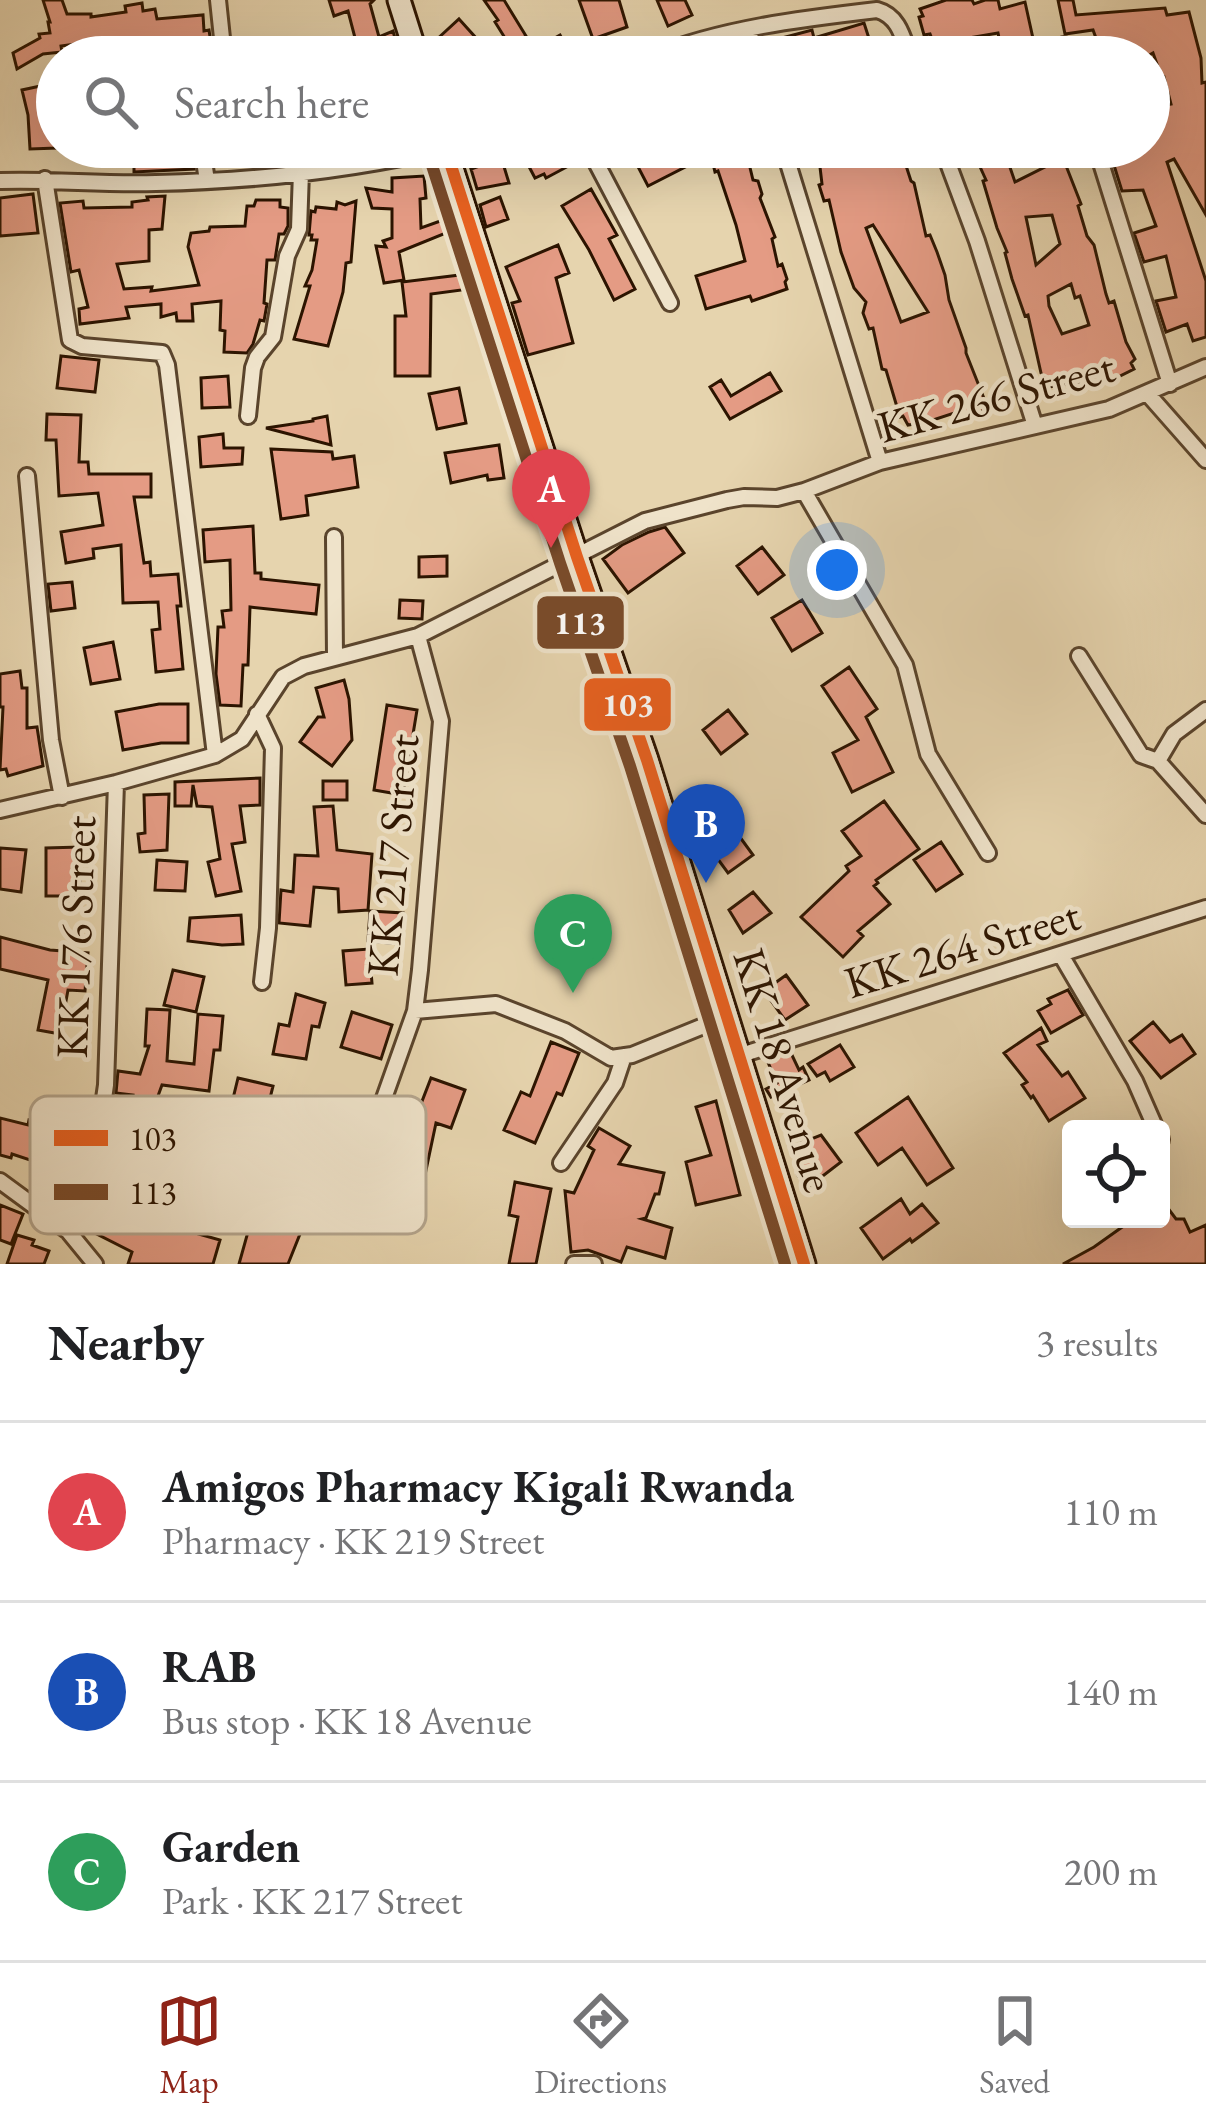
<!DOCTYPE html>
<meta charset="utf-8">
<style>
:root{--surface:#fff;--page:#f6f6f6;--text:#202124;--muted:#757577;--line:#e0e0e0;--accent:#8f2418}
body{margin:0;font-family:"EB Garamond",serif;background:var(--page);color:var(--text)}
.controls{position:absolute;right:36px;bottom:36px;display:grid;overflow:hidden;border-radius:12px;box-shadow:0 12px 48px #0002}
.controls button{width:108px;height:108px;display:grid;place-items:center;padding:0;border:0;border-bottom:3px solid var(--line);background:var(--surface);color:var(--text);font:60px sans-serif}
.you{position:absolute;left:837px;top:570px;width:42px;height:42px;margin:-30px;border:9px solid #fff;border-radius:50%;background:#1a73e8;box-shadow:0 0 0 18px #1a73e833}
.badge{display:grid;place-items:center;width:78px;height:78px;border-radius:50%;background:var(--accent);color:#fff;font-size:39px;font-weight:700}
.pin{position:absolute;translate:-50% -99px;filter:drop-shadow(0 3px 6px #0008)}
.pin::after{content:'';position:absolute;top:63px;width:42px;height:36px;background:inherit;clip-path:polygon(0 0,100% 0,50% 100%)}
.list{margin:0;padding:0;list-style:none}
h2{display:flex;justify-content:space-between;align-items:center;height:156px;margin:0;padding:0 48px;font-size:51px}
h2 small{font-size:39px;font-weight:400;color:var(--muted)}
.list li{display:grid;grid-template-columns:78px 1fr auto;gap:36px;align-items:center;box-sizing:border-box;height:180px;padding:0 48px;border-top:3px solid var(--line)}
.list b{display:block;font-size:45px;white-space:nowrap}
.list p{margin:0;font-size:39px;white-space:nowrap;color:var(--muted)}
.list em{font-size:39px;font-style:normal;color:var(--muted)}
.icon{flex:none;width:66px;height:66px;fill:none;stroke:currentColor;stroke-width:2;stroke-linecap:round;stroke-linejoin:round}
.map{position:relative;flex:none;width:1206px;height:1264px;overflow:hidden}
.search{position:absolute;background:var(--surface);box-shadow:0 12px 48px #0002;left:36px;right:36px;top:36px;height:132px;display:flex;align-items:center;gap:30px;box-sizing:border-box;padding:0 42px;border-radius:66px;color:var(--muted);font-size:45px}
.sheet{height:696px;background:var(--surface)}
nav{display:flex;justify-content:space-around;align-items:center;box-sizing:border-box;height:168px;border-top:3px solid var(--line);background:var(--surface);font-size:33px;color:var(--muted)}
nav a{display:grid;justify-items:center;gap:6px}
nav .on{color:var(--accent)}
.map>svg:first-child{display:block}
.building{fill:#e49b84;stroke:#2c1400;stroke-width:3;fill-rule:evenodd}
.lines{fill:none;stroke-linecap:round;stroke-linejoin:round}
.minor-casing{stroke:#5a442c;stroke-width:20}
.secondary-casing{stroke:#2c1400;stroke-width:27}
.minor{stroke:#efe3ca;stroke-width:14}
.secondary{stroke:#efe3ca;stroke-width:21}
.bus-1-casing{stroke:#efe3ca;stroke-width:21}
.bus-2-casing{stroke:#efe3ca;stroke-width:21}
.bus-1{stroke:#e86120;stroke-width:12}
.bus-2{stroke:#7a4b2a;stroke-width:12}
.labels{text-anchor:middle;stroke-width:9;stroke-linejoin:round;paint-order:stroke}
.street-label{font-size:45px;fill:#2c1400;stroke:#efe3ca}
.key{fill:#efe3ca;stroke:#b4a58d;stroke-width:3}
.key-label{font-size:33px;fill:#2c1400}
.line-badge{stroke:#efe3ca;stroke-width:4.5}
.badge-label{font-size:33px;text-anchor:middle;font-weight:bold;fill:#fff}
</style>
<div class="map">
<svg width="1206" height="1264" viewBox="0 0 1206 1264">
<rect width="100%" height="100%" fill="#e6d4ae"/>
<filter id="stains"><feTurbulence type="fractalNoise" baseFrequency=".00167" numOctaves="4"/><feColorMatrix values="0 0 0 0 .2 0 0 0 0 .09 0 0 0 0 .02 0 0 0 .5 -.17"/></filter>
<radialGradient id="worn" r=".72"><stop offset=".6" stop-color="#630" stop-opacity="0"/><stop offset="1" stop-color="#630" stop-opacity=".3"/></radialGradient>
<path class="building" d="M 43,0 L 62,0 L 67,14 L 91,14 L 91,17 L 126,12 L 125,6 L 142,3 L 143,11 L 155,9 L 157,19 L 203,15 L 204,31 L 209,30 L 213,57 L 181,57 L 179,38 L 149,42 L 150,48 L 114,54 L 112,39 L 61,46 L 62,52 L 43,54 L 17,69 L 13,53 L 40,38 L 39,34 L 50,33 L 48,22 L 50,22 Z
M 329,0 L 374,0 L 370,4 L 379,37 L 393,31 L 398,49 L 374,57 L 360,57 L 348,11 L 334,16 Z
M 484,0 L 504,0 L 526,36 L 510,46 L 495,22 L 498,20 Z
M 579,0 L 619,0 L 627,27 L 593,39 Z
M 657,0 L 685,0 L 692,15 L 668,26 Z
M 946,0 L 972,0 L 974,4 L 985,0 L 998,0 L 1000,9 L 1025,2 L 1034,43 L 1026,44 L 1032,57 L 1003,57 L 998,33 L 969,38 L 975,57 L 939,57 L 930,34 L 924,35 L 919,17 L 923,16 L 920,9 Z
M 1058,0 L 1073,0 L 1076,15 L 1165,8 L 1167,15 L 1189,12 L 1201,58 L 1202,83 L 1206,82 L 1206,215 L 1174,159 L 1167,162 L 1206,281 L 1206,337 L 1193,341 L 1187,324 L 1166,332 L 1156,301 L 1176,297 L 1166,256 L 1144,262 L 1134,233 L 1156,226 L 1143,190 L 1122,191 L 1113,162 L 1136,156 L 1132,149 L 1149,147 L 1149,108 L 1171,104 L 1164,77 L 1162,78 L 1153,53 L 1146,57 L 1103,57 L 1093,30 L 1065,34 Z
M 459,19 L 486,49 L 477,57 L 449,57 L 435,41 Z
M 864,23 L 875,57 L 781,57 L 782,38 L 812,30 L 814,38 Z
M 560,35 L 572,57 L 521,57 Z
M 45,85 L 53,118 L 57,117 L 57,148 L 30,149 L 28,115 L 22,90 Z
M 95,147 L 136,147 L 136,154 L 98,161 Z
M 177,147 L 191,147 L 194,169 L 134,172 L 134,159 L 176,157 Z
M 547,147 L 568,147 L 576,162 L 546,178 L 544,174 L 535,178 L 525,159 Z
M 663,147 L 683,147 L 691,164 L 648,186 L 635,161 Z
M 709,147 L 745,147 L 753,180 L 758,181 L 762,194 L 760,198 L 775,237 L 772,239 L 778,266 L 782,264 L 787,279 L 785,282 L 787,289 L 752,301 L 750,296 L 706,309 L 696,276 L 745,261 L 736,225 L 718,171 L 715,172 Z
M 807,147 L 900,147 L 911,181 L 914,183 L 926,236 L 930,235 L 937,252 L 945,275 L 949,300 L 966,348 L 966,353 L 985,401 L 985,407 L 981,413 L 957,420 L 954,413 L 927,422 L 908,425 L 903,416 L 900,417 L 886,370 L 882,369 L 873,328 L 869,329 L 863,313 L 866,302 L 854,288 L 841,252 L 829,200 L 824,201 L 819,185 L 822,184 L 820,167 ZM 873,225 L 928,312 L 901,322 L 866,228 Z
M 971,147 L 1003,147 L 1015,182 L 1063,158 L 1081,204 L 1078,206 L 1087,236 L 1094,245 L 1106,294 L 1109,303 L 1114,301 L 1126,342 L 1135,359 L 1131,363 L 1134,369 L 1112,380 L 1104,380 L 1101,374 L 1076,383 L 1048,387 L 1041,373 L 1028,315 L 1025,316 L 1012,279 L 1005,253 L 1007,252 L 997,228 L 983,181 L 986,180 ZM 1052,215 L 1060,244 L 1036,265 L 1026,217 ZM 1071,284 L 1075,298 L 1080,296 L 1089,325 L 1062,334 L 1049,306 L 1048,296 Z
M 496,160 L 502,160 L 509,183 L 477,189 L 471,169 Z
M 424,176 L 426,198 L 420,199 L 421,228 L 446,219 L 451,231 L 399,252 L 404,280 L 384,283 L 376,246 L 386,247 L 383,241 L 392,238 L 392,209 L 372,208 L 366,188 L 392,192 L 392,178 Z
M 591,189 L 617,235 L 609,239 L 635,289 L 614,300 L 589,250 L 562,206 Z
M 33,194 L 38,233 L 0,236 L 0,198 Z
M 165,196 L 162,229 L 149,230 L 149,261 L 117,264 L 124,289 L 152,287 L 151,291 L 199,285 L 188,247 L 191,233 L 209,231 L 210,227 L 245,226 L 247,206 L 254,206 L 256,200 L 280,200 L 280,207 L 288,208 L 288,226 L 284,234 L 279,234 L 275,260 L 267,260 L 264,303 L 267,304 L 264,321 L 260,320 L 253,344 L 247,353 L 224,352 L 225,331 L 220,330 L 221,301 L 192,304 L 193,321 L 177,321 L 176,313 L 161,317 L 161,304 L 126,307 L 129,318 L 80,324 L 79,309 L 88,307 L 79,270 L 71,272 L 60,203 L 83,201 L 84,208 L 132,207 L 132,202 L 148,200 L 147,197 Z
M 500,197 L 508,219 L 486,227 L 480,205 Z
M 356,201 L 351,262 L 346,263 L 343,292 L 328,346 L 294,339 L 310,286 L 305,286 L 312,270 L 317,240 L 311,240 L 312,235 L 309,235 L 311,211 L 315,212 L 316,207 L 336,209 L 337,202 L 345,205 Z
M 558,245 L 569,273 L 556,278 L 573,343 L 528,355 L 512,303 L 520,301 L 506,267 Z
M 468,274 L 469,289 L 431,294 L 430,376 L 395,376 L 395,316 L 406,316 L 402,282 Z
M 61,356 L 99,360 L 95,392 L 57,388 Z
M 770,373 L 781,391 L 730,419 L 710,387 L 721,380 L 731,396 Z
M 228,376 L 230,407 L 202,408 L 201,378 Z
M 459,388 L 466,423 L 437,429 L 429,394 Z
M 47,414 L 81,415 L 79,462 L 88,462 L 89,474 L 151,474 L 151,497 L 134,497 L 144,563 L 150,562 L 151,576 L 178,574 L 181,606 L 177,606 L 183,669 L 156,672 L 152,630 L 160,629 L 158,602 L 123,603 L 121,545 L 93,549 L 94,558 L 66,563 L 61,532 L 103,525 L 98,493 L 59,496 L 56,440 L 46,440 Z
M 327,416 L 331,445 L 266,428 L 313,421 L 313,419 Z
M 223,434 L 224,448 L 243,448 L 242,464 L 201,467 L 199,437 Z
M 499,445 L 504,478 L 488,480 L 487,475 L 451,483 L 445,453 Z
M 271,449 L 332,452 L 333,459 L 354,456 L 358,487 L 306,496 L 308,515 L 281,519 Z
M 253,526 L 255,573 L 261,573 L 261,579 L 319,585 L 316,614 L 250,607 L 248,665 L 243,665 L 241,706 L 220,705 L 216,674 L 218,627 L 224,627 L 222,611 L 231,610 L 230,560 L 205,562 L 203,530 Z
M 665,527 L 684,553 L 628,593 L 603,559 L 622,545 L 649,532 Z
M 762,547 L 784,575 L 758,594 L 737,566 Z
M 447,556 L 447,576 L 419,577 L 419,557 Z
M 72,582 L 75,608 L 51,611 L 48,584 Z
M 400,600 L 423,601 L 422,619 L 399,618 Z
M 802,600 L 822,633 L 792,651 L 772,618 Z
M 113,642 L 120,679 L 91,684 L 84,648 Z
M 849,667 L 877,709 L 866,717 L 893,772 L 852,792 L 833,753 L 858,740 L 822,686 Z
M 20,671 L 22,688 L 27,688 L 27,728 L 37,727 L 43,766 L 8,776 L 6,769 L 0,770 L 3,707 L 0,707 L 0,674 Z
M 344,680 L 349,699 L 352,740 L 332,766 L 300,742 L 318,717 L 324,717 L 316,688 Z
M 159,704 L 188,704 L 188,743 L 161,743 L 123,750 L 116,712 Z
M 387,705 L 417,710 L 403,795 L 374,790 Z
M 728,710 L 747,734 L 721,754 L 703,730 Z
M 260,778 L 260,805 L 240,806 L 245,842 L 232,844 L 241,891 L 216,896 L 208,862 L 220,859 L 212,807 L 197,806 L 193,785 L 191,806 L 175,806 L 175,782 Z
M 323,781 L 347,781 L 347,800 L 323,800 Z
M 169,794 L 167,850 L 140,852 L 138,834 L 145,833 L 144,795 Z
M 884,801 L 919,849 L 876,880 L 878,883 L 874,886 L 890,904 L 858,931 L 863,936 L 843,957 L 801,917 L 849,871 L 846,866 L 861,856 L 842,831 Z
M 333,806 L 337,850 L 372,854 L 368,910 L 339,912 L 338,889 L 314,887 L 310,926 L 279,923 L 281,890 L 293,892 L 295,855 L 318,856 L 314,807 Z
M 734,829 L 753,855 L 728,873 L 709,847 Z
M 941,842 L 962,874 L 936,891 L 914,860 Z
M 80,847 L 80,896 L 46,896 L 46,848 Z
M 0,848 L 26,850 L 21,892 L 0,889 Z
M 157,860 L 187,862 L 185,891 L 155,890 Z
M 753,892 L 771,913 L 743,933 L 729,910 Z
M 370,911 L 403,913 L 400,944 L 368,941 Z
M 241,915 L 243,944 L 222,945 L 188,941 L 190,918 Z
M 0,937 L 50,950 L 88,953 L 85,991 L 68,990 L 60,1034 L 38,1030 L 48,980 L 0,969 Z
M 369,949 L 372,983 L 346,985 L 343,951 Z
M 173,970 L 204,977 L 196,1012 L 164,1005 Z
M 786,975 L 808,1005 L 785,1020 L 764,991 Z
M 1068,990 L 1083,1015 L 1051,1033 L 1038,1011 L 1051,1004 L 1048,999 Z
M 296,994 L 325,1003 L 319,1027 L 312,1026 L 306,1059 L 273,1054 L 279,1024 L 289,1026 Z
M 147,1009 L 170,1010 L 167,1061 L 194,1064 L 198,1014 L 223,1016 L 220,1050 L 214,1050 L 209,1091 L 162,1085 L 154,1107 L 132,1100 L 133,1095 L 116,1093 L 118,1071 L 140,1074 L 149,1046 L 145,1046 Z
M 352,1012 L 392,1025 L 381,1059 L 341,1047 Z
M 1153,1022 L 1170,1042 L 1182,1035 L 1195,1054 L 1161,1078 L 1130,1041 Z
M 1041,1028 L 1047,1041 L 1038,1045 L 1062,1076 L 1068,1072 L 1085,1098 L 1049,1121 L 1033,1096 L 1031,1098 L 1022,1085 L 1027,1082 L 1004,1053 Z
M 551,1042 L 579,1053 L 562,1095 L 557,1093 L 535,1143 L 504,1130 L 521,1092 L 530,1096 Z
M 840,1045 L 854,1067 L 830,1081 L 825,1072 L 817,1076 L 808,1064 Z
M 790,1051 L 799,1070 L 803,1067 L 809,1080 L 771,1097 L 766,1089 L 777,1083 L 767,1060 Z
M 238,1078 L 273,1086 L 258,1147 L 284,1153 L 289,1140 L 296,1142 L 309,1105 L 337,1114 L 325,1152 L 334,1155 L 312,1213 L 264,1196 L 279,1157 L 266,1163 L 244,1157 L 235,1186 L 219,1182 L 233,1120 L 228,1119 Z
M 431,1078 L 465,1090 L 451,1128 L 436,1123 L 425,1175 L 401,1170 L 409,1135 Z
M 908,1097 L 953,1168 L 927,1185 L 902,1148 L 878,1165 L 856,1133 Z
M 40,1100 L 58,1101 L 55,1130 L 58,1131 L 53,1145 L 44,1140 L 33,1161 L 12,1154 L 11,1158 L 0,1155 L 0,1118 L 28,1125 L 29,1120 L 38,1123 Z
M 716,1101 L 740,1195 L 696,1205 L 686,1162 L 711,1155 L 696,1107 Z
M 599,1128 L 630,1146 L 619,1164 L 664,1173 L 659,1194 L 655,1194 L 646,1218 L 642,1219 L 672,1228 L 665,1258 L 627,1247 L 621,1262 L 588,1250 L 571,1252 L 565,1191 L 574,1193 L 594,1150 L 588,1146 Z
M 821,1135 L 841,1162 L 807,1188 L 797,1174 L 801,1171 L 791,1147 Z
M 515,1182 L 551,1189 L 536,1264 L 509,1264 L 518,1217 L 509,1215 Z
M 104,1197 L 130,1211 L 128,1214 L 220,1240 L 213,1264 L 128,1264 L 132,1252 L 87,1229 Z
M 901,1199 L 910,1214 L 922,1204 L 938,1223 L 912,1242 L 910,1239 L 883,1259 L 861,1228 Z
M 1161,1199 L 1176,1219 L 1184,1219 L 1190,1232 L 1206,1225 L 1206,1264 L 1063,1264 L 1094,1247 L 1125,1225 L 1121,1219 L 1161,1219 Z
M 0,1205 L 23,1214 L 11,1244 L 0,1240 Z
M 251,1221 L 300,1234 L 288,1264 L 239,1264 Z
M 17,1235 L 34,1240 L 32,1245 L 49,1251 L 44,1264 L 7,1264 Z"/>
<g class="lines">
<defs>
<path id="minor" d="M 218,0 L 224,57
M 748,29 L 757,57
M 1064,45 L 1068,57
M 650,57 C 723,28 800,19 877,10 C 899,16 903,38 910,57
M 202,147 L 207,181
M 588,147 L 670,303
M 783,147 L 880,462
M 942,147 L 977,241 L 1035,426
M 1096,147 L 1170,384
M 45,179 L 70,340 L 82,346 L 162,353 L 167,365 L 215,755
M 0,181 C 52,179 104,185 156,183 C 253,181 354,170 448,148
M 1147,393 L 1206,460
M 248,416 L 253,368 L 257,357 L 273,337 L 287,256 L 299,229 L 301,172
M 27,476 L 51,740 L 62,797
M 804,491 L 905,665 L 928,754 L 988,853
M 334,537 L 335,657
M 1079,656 L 1141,755 L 1158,761 L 1174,734 L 1206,710
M 257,714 L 273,748 L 268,928 L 262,982
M 1158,761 L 1206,815
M 0,810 L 116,783 L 215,755 L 242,739 L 283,677 L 304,666 L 418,636 L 645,521 L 727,500 L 744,497 L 777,498 L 804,491 L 880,462 L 1109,409 L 1206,367
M 1061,955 L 1135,1081 L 1156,1129
M 415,1011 L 496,1004 L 565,1031 L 611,1058 L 632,1055 L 728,1016
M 738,1056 L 1206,908
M 1161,1139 L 1161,1140
M 361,1163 L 415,1011 L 420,970 L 441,721 L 418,636
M 561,1163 L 615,1083 L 624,1056
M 0,1181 L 68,1231 L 95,1264
M 68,1231 L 100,1126 L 106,1085 L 116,783
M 574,1264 L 594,1264"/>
<path id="secondary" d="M 399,0 L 417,57
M 445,147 L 577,557 L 647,760 L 804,1264"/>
</defs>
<use href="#minor" class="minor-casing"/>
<use href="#secondary" class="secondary-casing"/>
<use href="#minor" class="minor"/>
<use href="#secondary" class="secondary"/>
<defs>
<path id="bus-1" d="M 445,147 L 577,557 L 647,760 L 804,1264"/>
<path id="bus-2" d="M 428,153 L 560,563 L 630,766 L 785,1264"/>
</defs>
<use href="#bus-1" class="bus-1-casing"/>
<use href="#bus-2" class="bus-2-casing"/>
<use href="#bus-1" class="bus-1"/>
<use href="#bus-2" class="bus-2"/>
</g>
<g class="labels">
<g class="street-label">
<text transform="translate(996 396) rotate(-15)" y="16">KK 266 Street</text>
<text transform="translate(392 855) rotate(-85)" y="16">KK 217 Street</text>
<text transform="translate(75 937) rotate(-88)" y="16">KK 176 Street</text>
<text transform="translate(962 948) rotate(-17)" y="16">KK 264 Street</text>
<text transform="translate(785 1070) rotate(73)" y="16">KK 18 Avenue</text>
</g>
</g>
<rect x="30" y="1096" width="396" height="138" rx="18" class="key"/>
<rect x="54" y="1130" width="54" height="16" fill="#e86120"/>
<rect x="54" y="1184" width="54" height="16" fill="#7a4b2a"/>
<g class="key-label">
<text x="129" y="1150">103</text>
<text x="129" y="1204">113</text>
</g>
<g class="line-badge">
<rect x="535" y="594" width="91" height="57" rx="12" fill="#7a4b2a"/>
<rect x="582" y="676" width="91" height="57" rx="12" fill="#e86120"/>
</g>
<g class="badge-label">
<text x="580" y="634">113</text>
<text x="628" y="716">103</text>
</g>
<rect width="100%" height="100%" filter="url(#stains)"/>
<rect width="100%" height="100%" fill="url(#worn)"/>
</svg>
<div class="controls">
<button><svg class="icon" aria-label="locate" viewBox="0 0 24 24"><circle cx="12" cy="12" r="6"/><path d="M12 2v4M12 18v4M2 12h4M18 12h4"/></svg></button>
</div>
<div class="you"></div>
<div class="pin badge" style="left:551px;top:548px;background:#e0444e">A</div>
<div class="pin badge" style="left:706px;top:883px;background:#1a4fb4">B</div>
<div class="pin badge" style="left:573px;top:993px;background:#2e9e5b">C</div>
<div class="search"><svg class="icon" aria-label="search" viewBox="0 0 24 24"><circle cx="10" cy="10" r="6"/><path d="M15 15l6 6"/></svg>Search here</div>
</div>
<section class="sheet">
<h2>Nearby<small>3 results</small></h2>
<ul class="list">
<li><span class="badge" style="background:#e0444e">A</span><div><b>Amigos Pharmacy Kigali Rwanda</b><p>Pharmacy · KK 219 Street</p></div><em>110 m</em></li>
<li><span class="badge" style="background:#1a4fb4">B</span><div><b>RAB</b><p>Bus stop · KK 18 Avenue</p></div><em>140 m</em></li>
<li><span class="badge" style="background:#2e9e5b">C</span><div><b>Garden</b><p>Park · KK 217 Street</p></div><em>200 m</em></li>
</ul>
</section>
<nav>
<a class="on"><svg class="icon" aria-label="map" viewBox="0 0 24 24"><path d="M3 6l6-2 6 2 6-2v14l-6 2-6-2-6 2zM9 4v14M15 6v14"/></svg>Map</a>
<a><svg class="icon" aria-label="directions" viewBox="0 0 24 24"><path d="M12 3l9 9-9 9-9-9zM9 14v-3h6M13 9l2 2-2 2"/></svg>Directions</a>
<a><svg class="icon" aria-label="saved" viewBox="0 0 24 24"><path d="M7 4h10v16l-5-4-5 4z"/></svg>Saved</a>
</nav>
